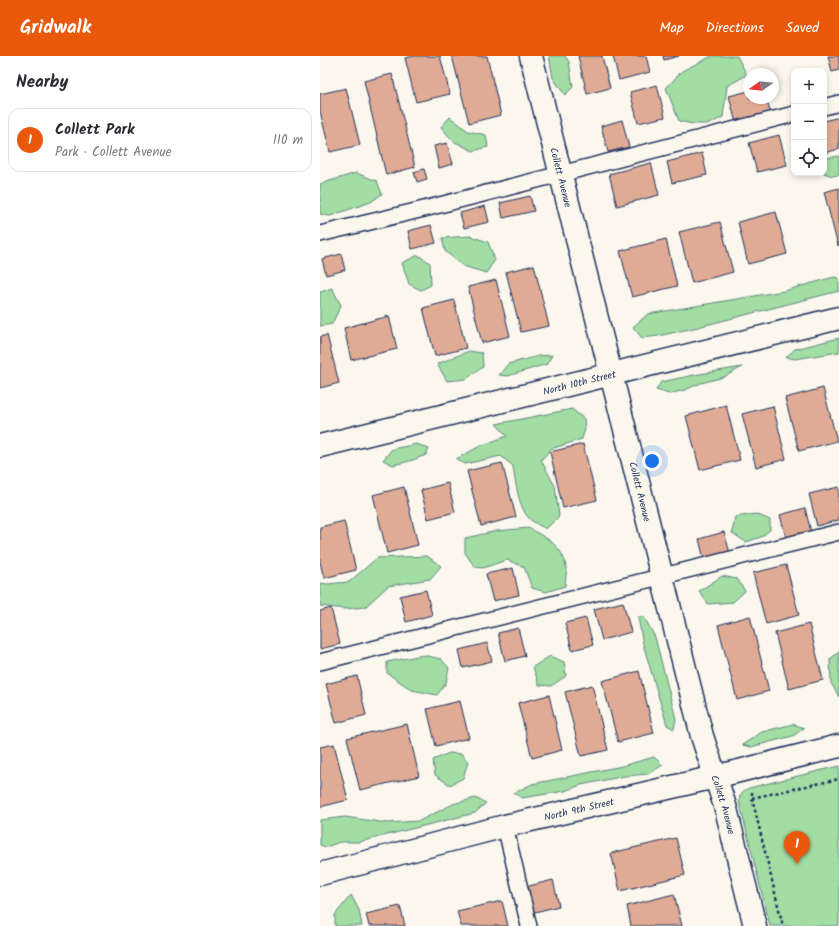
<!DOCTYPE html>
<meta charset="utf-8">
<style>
:root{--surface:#fff;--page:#f7f7f7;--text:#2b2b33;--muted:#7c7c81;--line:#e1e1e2;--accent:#ea580c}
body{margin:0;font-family:Kalam,sans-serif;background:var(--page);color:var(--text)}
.controls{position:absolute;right:12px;top:12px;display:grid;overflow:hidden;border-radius:8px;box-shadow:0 2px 6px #0003}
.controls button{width:36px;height:36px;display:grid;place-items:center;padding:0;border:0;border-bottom:1px solid var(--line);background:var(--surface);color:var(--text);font:20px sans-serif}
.compass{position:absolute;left:423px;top:12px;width:36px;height:36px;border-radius:50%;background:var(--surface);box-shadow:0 2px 6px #0003;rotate:256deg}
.you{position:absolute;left:332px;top:405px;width:14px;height:14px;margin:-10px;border:3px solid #fff;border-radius:50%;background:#1a73e8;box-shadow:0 0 0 6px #1a73e833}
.badge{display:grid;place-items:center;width:26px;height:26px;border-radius:50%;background:var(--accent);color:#fff;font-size:13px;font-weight:700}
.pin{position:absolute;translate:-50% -33px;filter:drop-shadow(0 1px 2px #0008)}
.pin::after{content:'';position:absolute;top:21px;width:14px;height:12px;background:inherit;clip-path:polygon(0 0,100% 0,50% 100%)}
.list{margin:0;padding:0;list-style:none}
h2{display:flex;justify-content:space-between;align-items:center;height:52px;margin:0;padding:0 16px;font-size:17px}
h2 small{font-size:13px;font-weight:400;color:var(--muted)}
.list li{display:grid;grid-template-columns:26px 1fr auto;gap:12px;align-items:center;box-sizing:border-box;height:64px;margin:0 8px 8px;padding:0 8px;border:1px solid var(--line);border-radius:12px}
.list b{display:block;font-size:15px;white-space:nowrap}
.list p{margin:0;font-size:13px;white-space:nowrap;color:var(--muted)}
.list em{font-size:13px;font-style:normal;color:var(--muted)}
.icon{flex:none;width:22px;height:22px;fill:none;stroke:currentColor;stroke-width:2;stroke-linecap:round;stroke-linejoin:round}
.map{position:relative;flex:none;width:519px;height:870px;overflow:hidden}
header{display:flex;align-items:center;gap:24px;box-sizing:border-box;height:56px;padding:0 20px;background:var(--accent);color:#fff}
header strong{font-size:19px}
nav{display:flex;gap:22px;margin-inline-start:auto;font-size:14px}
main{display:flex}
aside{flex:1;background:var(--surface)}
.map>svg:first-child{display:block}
.green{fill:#a2dda3;stroke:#5e8680}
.building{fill:#e0ab95;stroke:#1b2f5e}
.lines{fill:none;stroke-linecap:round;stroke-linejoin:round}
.service-casing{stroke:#1b2f5e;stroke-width:18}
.minor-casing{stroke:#1b2f5e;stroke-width:25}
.path{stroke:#1b2f5e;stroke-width:2.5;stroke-dasharray:3 3;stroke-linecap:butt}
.service{stroke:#fbf7ec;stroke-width:15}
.minor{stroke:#fbf7ec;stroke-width:22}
.labels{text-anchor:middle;stroke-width:3;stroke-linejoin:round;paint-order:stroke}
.street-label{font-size:10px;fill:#1b2f5e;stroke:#fbf7ec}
</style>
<header>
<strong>Gridwalk</strong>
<nav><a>Map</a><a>Directions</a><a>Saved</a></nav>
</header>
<main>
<aside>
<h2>Nearby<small></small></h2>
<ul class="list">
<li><span class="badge">1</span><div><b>Collett Park</b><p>Park · Collett Avenue</p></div><em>110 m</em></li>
</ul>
</aside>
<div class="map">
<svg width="519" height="870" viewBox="0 0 519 870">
<rect width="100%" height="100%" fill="#fbf7ec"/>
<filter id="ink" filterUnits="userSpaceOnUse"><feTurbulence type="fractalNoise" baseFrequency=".025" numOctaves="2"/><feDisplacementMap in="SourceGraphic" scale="8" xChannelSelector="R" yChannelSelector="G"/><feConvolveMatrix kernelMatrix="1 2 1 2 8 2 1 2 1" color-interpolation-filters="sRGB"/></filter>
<g filter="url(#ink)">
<path class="green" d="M 229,0 L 245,0 L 249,6 L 253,31 L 245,39 L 233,22 Z
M 392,0 L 417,0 L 427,19 L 407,30 L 403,61 L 389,68 L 373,68 L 359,65 L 346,32 L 362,15 Z
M 130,61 L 148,75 L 166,79 L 168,91 L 153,95 L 133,85 L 121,71 Z
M 519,100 L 519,119 L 512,120 L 504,117 L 505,102 Z
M 36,117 L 57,125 L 62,138 L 51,146 L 10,160 L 0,158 L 0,128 Z
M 150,180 L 168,186 L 175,204 L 166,217 L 143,210 L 125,195 L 122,182 Z
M 98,199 L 110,207 L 111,229 L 101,234 L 89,228 L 82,207 Z
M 514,221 L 519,222 L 519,235 L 374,272 L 338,280 L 322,282 L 313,271 L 328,258 L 464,235 Z
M 12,232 L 21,249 L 12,268 L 0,270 L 0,236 Z
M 519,282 L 519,296 L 475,303 L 466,301 L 475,293 Z
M 149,295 L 162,297 L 163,311 L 146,323 L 127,325 L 117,308 Z
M 232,299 L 227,308 L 188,320 L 179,319 L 188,308 L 218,300 Z
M 422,311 L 404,321 L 381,327 L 365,334 L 349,338 L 336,334 L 341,326 L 374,319 Z
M 252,353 L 264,363 L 265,373 L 262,383 L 231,393 L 221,404 L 235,430 L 239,460 L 226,473 C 221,470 216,468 212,465 C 199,456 195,425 193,410 L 181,400 L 145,408 L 136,403 L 160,390 L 187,380 L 176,368 Z
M 97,388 L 109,393 L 106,399 L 90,405 L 73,409 L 63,404 L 72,393 Z
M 436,458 L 450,464 L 450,474 L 441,481 L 426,486 L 412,477 L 415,461 Z
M 208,472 C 225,481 243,489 246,511 C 247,517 245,524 245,530 L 226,536 L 212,532 L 204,511 L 187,504 L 163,512 L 155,511 L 145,497 L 145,482 L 177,475 Z
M 107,500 L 121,510 L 110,523 L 68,530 L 45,551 L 25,553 L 0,550 L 0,527 L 7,528 L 29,526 L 57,502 Z
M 402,520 L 417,523 L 425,535 L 413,546 L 388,548 L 379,535 Z
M 318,561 L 324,561 L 335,581 L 356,663 L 354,673 L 347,669 L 323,588 Z
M 519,596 L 519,641 L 511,627 L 510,603 Z
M 103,599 L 121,603 L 129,612 L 126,627 L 117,639 L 92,634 L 67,617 L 67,606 Z
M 230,600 L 244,606 L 246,620 L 231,630 L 219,629 L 213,611 Z
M 473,668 L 484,672 L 473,680 L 450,686 L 431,691 L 422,689 L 442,676 Z
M 129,697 L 142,698 L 148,706 L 143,722 L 130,729 L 115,719 L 113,704 Z
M 334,701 L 343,709 L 328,718 L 305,720 L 261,729 L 245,735 L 202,742 L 194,737 L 212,728 L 302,710 Z
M 519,710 L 519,870 L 450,870 L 419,745 C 420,738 422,735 429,732 Z
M 155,742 L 166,747 L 155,757 L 39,786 L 20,786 L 6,791 L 0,789 L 0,764 L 25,761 L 67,767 L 99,765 L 133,748 Z
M 31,839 L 39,854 L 42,870 L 15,870 L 15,859 Z"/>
<path class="building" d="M 94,0 L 120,0 L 130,38 L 96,46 L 85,2 Z
M 132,0 L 167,0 L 181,59 L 149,67 Z
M 258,0 L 282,0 L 290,32 L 267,38 Z
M 293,0 L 326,0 L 330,16 L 299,24 Z
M 343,0 L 359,0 L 344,4 Z
M 508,0 L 519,0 L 519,14 L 512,16 Z
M 72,18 L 95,111 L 66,119 L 44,25 Z
M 337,29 L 345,61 L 318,67 L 310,36 Z
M 26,32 L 40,89 L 10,96 L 0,55 L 0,38 Z
M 429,35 L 429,42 L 446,42 L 451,58 L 416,67 L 409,40 Z
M 519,61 L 519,93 L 504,97 L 504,65 Z
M 302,64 L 309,91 L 288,96 L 281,70 Z
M 459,79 L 467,109 L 437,116 L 429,87 Z
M 127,87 L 133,108 L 119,112 L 114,90 Z
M 382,97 L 387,119 L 352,127 L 347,106 Z
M 331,107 L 339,139 L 297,150 L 289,118 Z
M 104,113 L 107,123 L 97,126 L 94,116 Z
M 519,132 L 519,189 L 518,190 L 504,136 Z
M 210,140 L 214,155 L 183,162 L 180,147 Z
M 165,150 L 169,166 L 144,172 L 140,157 Z
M 456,156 L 467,198 L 428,208 L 418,166 Z
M 400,166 L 413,216 L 372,227 L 359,176 Z
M 111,169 L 116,187 L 92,193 L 88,175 Z
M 346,183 L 357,230 L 312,241 L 300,195 Z
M 21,198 L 25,214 L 6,219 L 2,203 Z
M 214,209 L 229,270 L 201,276 L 186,216 Z
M 176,224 L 190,280 L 162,287 L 148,231 Z
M 134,244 L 146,292 L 115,300 L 103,252 Z
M 69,260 L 77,293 L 31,304 L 24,272 Z
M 7,279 L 19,327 L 0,332 L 0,281 Z
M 503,332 L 517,385 L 479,395 L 465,342 Z
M 406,349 L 420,404 L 380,414 L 366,360 Z
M 453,350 L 466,403 L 436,411 L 422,358 Z
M 263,388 L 277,444 L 243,452 L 230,396 Z
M 182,407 L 196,461 L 161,470 L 147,415 Z
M 128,427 L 135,456 L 108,463 L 101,434 Z
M 84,431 L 98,489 L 67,497 L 53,439 Z
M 519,431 L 519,464 L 497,470 L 489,438 Z
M 485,452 L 491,476 L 466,482 L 460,459 Z
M 24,465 L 36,514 L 4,522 L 0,506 L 0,471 Z
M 404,476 L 410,497 L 384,503 L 379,483 Z
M 466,509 L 479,559 L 446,568 L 433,517 Z
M 193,512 L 199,539 L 173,545 L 166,518 Z
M 106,534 L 112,559 L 86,566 L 80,540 Z
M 303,546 L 311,576 L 282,584 L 274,553 Z
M 11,552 L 20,588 L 0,593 L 0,555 Z
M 430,560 L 449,635 L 417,644 L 398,569 Z
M 266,562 L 273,589 L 252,594 L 245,567 Z
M 489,568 L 503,624 L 469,633 L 455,577 Z
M 198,572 L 205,600 L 185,605 L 178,577 Z
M 167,587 L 172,605 L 143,612 L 139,594 Z
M 319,615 L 334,677 L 298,686 L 282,625 Z
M 37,620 L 46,659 L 16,667 L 6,628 Z
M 272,629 L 288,694 L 261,700 L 245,636 Z
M 229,639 L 242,694 L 212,702 L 198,647 Z
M 140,645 L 149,682 L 116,690 L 107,653 Z
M 87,668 L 99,720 L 40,734 L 27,682 Z
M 14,688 L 28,744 L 0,751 L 0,691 Z
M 356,782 L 365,819 L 300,835 L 291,797 Z
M 233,824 L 239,850 L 211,857 L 205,831 Z
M 354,838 L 362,870 L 311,870 L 307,850 Z
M 182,845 L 188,870 L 141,870 L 137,855 Z
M 80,850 L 85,870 L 49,870 L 46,858 Z"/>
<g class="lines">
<defs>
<path id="service" d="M 504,51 L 519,47
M 0,178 L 104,153 L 474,58
M 0,606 L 519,476
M 185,770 L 209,870"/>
<g id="minor">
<path id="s1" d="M 211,0 L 382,680 L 406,753 L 435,870"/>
<path id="s2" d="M 0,390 L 519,262"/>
<path id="s3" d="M 0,818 L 185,770 L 395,721 L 519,690"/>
</g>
</defs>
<use href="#service" class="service-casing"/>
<use href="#minor" class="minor-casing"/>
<path class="path" d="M 432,736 L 432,742 L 463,870
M 432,742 L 519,723"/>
<use href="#service" class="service"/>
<use href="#minor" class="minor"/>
</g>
</g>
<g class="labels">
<g class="street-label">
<text dy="4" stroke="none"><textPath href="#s1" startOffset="125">Collett Avenue</textPath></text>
<text dy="4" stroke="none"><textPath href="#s2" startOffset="267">North 10th Street</textPath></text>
<text dy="4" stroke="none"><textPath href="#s1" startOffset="449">Collett Avenue</textPath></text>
<text dy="4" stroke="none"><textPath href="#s1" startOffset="773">Collett Avenue</textPath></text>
<text dy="4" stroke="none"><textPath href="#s3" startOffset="267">North 9th Street</textPath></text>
</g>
</g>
</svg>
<div class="controls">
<button>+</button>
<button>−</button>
<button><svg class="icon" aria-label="locate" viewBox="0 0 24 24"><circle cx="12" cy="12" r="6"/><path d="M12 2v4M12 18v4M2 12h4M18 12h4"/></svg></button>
</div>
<svg class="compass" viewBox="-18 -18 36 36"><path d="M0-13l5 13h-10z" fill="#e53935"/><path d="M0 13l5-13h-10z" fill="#7c7c81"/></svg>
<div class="you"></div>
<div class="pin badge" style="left:477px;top:808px">1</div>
</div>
</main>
